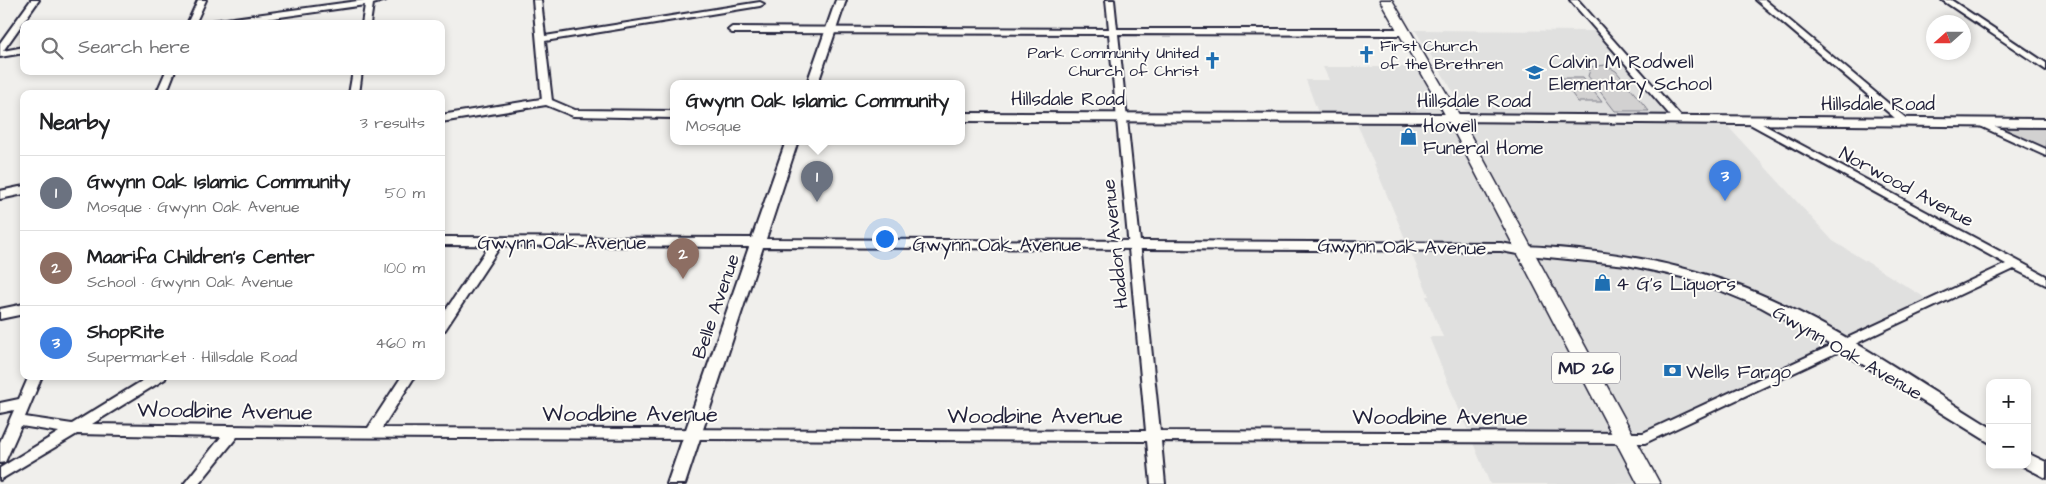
<!DOCTYPE html>
<meta charset="utf-8">
<style>
:root{--surface:#fff;--page:#f6f6f6;--text:#202124;--muted:#757577;--line:#e0e0e0;--accent:#111827}
body{margin:0;font-family:"Architects Daughter",sans-serif;background:var(--page);color:var(--text)}
.controls{position:absolute;right:15px;bottom:15px;display:grid;overflow:hidden;border-radius:10px;box-shadow:0 2px 8px #0003}
.controls button{width:45px;height:45px;display:grid;place-items:center;padding:0;border:0;border-bottom:1px solid var(--line);background:var(--surface);color:var(--text);font:25px sans-serif}
.compass{position:absolute;left:1926px;top:15px;width:45px;height:45px;border-radius:50%;background:var(--surface);box-shadow:0 2px 8px #0003;rotate:249deg}
.you{position:absolute;left:884px;top:238px;width:18px;height:18px;margin:-12px;border:4px solid #fff;border-radius:50%;background:#1a73e8;box-shadow:0 0 0 8px #1a73e833}
.badge{display:grid;place-items:center;width:32px;height:32px;border-radius:50%;background:var(--accent);color:#fff;font-size:16px;font-weight:700}
.pin{position:absolute;translate:-50% -41px;filter:drop-shadow(0 1px 2px #0008)}
.pin::after{content:'';position:absolute;top:26px;width:18px;height:15px;background:inherit;clip-path:polygon(0 0,100% 0,50% 100%)}
.popup{position:absolute;left:670px;top:80px;width:295px;height:65px;box-sizing:border-box;display:grid;place-content:center;border-radius:10px;background:var(--surface);filter:drop-shadow(0 1px 4px #0005);font-size:16px;white-space:nowrap;color:var(--muted)}
.popup b{font-size:19px;color:var(--text)}
.popup::after{content:'';position:absolute;left:50%;top:100%;margin-left:-10px;border:10px solid transparent;border-top-color:var(--surface)}
.list{margin:0;padding:0;list-style:none}
h2{display:flex;justify-content:space-between;align-items:center;height:65px;margin:0;padding:0 20px;font-size:21px}
h2 small{font-size:16px;font-weight:400;color:var(--muted)}
.list li{display:grid;grid-template-columns:32px 1fr auto;gap:15px;align-items:center;box-sizing:border-box;height:75px;padding:0 20px;border-top:1px solid var(--line)}
.list b{display:block;font-size:19px;white-space:nowrap}
.list p{margin:0;font-size:16px;white-space:nowrap;color:var(--muted)}
.list em{font-size:16px;font-style:normal;color:var(--muted)}
.icon{flex:none;width:28px;height:28px;fill:none;stroke:currentColor;stroke-width:2;stroke-linecap:round;stroke-linejoin:round}
.map{position:relative;flex:none;width:2046px;height:484px;overflow:hidden}
.search{position:absolute;background:var(--surface);box-shadow:0 2px 8px #0003;left:20px;top:20px;width:425px;height:55px;display:flex;align-items:center;gap:12px;box-sizing:border-box;padding:0 18px;border-radius:10px;color:var(--muted);font-size:19px}
.panel{position:absolute;background:var(--surface);box-shadow:0 2px 8px #0003;left:20px;top:90px;width:425px;height:290px;border-radius:10px}
.map>svg:first-child{display:block}
.built{fill:#e0e0df}
.green{fill:#d2d1d1;stroke:#7a7a86}
.lines{fill:none;stroke-linecap:round;stroke-linejoin:round}
.minor-casing{stroke:#22223b;stroke-width:4}
.tertiary-casing{stroke:#22223b;stroke-width:4}
.secondary-casing{stroke:#22223b;stroke-width:4}
.primary-casing{stroke:#22223b;stroke-width:3}
.minor{fill:#fdfcf7;fill-rule:evenodd}
.tertiary{fill:#fdfcf7;fill-rule:evenodd}
.secondary{fill:#fdfcf7;fill-rule:evenodd}
.primary{fill:#fdfcf7;fill-rule:evenodd}
.labels{text-anchor:middle;stroke-width:4;stroke-linejoin:round;paint-order:stroke}
.far-poi-label{font-size:16px;fill:#22223b;stroke:#fdfcf7;text-anchor:start}
.shield{fill:#fdfcf7;stroke:#646373;stroke-width:1}
.shield-label{font-size:18px;font-weight:bold;fill:#22223b}
.poi-label{font-size:19px;fill:#22223b;stroke:#fdfcf7;text-anchor:start}
.street-label{font-size:19px;fill:#22223b;stroke:#fdfcf7}
.near-street-label{font-size:22px;fill:#22223b;stroke:#fdfcf7}
</style>
<div class="map">
<svg width="2046" height="484" viewBox="0 0 2046 484">
<rect width="100%" height="100%" fill="#f0efec"/>
<filter id="ink" filterUnits="userSpaceOnUse"><feTurbulence type="fractalNoise" baseFrequency=".02" numOctaves="2"/><feDisplacementMap in="SourceGraphic" scale="10" xChannelSelector="R" yChannelSelector="G"/><feConvolveMatrix kernelMatrix="1 2 1 2 8 2 1 2 1" color-interpolation-filters="sRGB"/></filter>
<g filter="url(#ink)">
<path class="built" d="M 1415,30 L 1596,31 L 1667,115 L 1666,116 L 1723,121 L 1833,241 L 1932,302 L 1678,424 L 1624,440 L 1648,484 L 1490,484 L 1429,337 L 1443,337 L 1426,296 L 1429,296 L 1362,135 L 1354,118 L 1320,118 L 1306,80 L 1329,80 L 1323,67 L 1426,67 L 1454,114 L 1467,114 Z"/>
<path class="green" d="M 1605,65 L 1616,71 L 1649,111 L 1615,111 L 1588,76 L 1591,67 Z
M 1560,78 L 1583,78 L 1602,102 L 1578,102 Z
M 2008,128 L 2046,128 L 2046,150 L 2013,135 L 2008,132 Z"/>
<g class="lines">
<defs>
<path id="minor" d="M 31,0 L 39,0 L 3,51 L 24,47 L 24,53 L 0,57 L 0,43 Z
M 198,0 L 206,0 L 195,24 L 187,24 Z
M 365,0 L 386,0 L 373,4 L 370,24 L 362,24 L 365,5 L 231,24 L 208,24 L 212,21 Z
M 533,0 L 541,0 L 545,36 L 760,2 L 764,4 L 760,6 L 545,41 L 552,101 L 547,104 L 542,101 Z
M 1106,0 L 1114,0 L 1117,29 L 1405,29 L 1409,32 L 1405,35 L 1118,34 L 1160,431 L 1643,433 L 2006,264 L 1748,123 L 1746,121 L 1748,119 L 1751,118 L 2046,276 L 2046,285 L 2014,269 L 1645,443 L 1161,441 L 1165,484 L 1151,484 L 1147,441 L 237,437 L 199,484 L 184,484 L 221,437 L 77,434 L 0,480 L 0,468 L 59,432 L 21,426 L 5,462 L 0,463 L 0,442 L 14,410 L 0,413 L 0,403 L 19,399 L 29,376 L 42,376 L 25,417 L 72,424 L 150,376 L 166,376 L 165,379 L 92,424 L 368,428 L 402,376 L 415,376 L 382,428 L 1146,431 L 1109,34 L 732,33 L 728,30 L 732,27 L 1109,29 Z
M 1570,0 L 1578,0 L 1682,118 L 1684,120 L 1682,122 L 1676,122 Z
M 1756,0 L 1765,0 L 1908,120 L 1910,122 L 1908,124 L 1902,124 Z
M 1942,0 L 1951,0 L 2046,63 L 2046,70 Z
M 166,71 L 175,71 L 166,94 L 156,94 Z
M 353,71 L 362,71 L 359,94 L 349,94 Z
M 1981,120 L 2046,149 L 2046,156 L 1978,125 L 1976,123 L 1978,121 Z
M 497,239 L 503,242 L 445,330 L 441,331 L 441,317 L 493,240 Z"/>
<path id="tertiary" d="M 836,0 L 846,0 L 818,83 L 807,83 Z
M 547,98 L 575,110 L 673,111 L 673,118 L 573,116 L 546,105 L 441,122 L 441,115 Z
M 961,113 L 1454,114 L 1460,118 L 1454,122 L 961,121 Z
M 786,141 L 798,141 L 766,239 L 1501,243 L 1528,248 L 1530,251 L 1523,255 L 1501,251 L 763,247 L 685,484 L 667,484 L 749,247 L 441,245 L 441,237 L 752,238 Z
M 24,186 L 24,194 L 0,199 L 0,191 Z
M 24,304 L 24,314 L 0,319 L 0,309 Z"/>
<path id="secondary" d="M 1454,114 L 2046,119 L 2046,127 L 1449,121 L 1448,118 L 1449,115 Z
M 1523,246 C 1594,249 1664,259 1731,283 C 1824,316 1907,376 1990,427 L 1990,443 L 1838,349 L 1761,307 L 1722,291 L 1682,277 L 1627,265 L 1518,254 L 1515,251 L 1518,248 Z
M 2027,453 L 2046,462 L 2046,478 L 2021,465 L 2027,465 Z"/>
<path id="primary" d="M 1380,0 L 1392,0 L 1461,118 L 1660,484 L 1638,484 L 1447,118 Z"/>
</defs>
<use href="#minor" class="minor-casing"/>
<use href="#tertiary" class="tertiary-casing"/>
<use href="#secondary" class="secondary-casing"/>
<use href="#primary" class="primary-casing"/>
<use href="#minor" class="minor"/>
<use href="#tertiary" class="tertiary"/>
<use href="#secondary" class="secondary"/>
<use href="#primary" class="primary"/>
</g>
</g>
<defs>
<symbol id="church-bare" viewBox="-9 -9 18 18"><path d="M-1.2-6h2.4v3.5h3.3v2.4h-3.3V6h-2.4V-.1h-3.3v-2.4h3.3Z" fill="#1f6fb2" stroke="#fdfcf7" stroke-width="2.5" paint-order="stroke"/></symbol>
<symbol id="school-bare" viewBox="-9 -9 18 18"><path d="M0-5L7-2L0 1L-7-2ZM-4 1L0 2.5L4 1V4Q0 6-4 4Z" fill="#1f6fb2" stroke="#fdfcf7" stroke-width="2.5" paint-order="stroke"/></symbol>
<symbol id="shop-bare" viewBox="-9 -9 18 18"><path d="M-5-2.5h2.3a2.7 3.5 0 0 1 5.4 0H5L5.5 6h-11ZM-1.5-2.5h3a1.5 2.3 0 0 0-3 0Z" fill="#1f6fb2" stroke="#fdfcf7" stroke-width="2.5" paint-order="stroke"/></symbol>
<symbol id="bank-bare" viewBox="-9 -9 18 18"><path d="M-6-4H6V4H-6ZM0-2.3a2.3 2.3 0 1 0 0 4.6a2.3 2.3 0 1 0 0-4.6Z" fill="#1f6fb2" stroke="#fdfcf7" stroke-width="2.5" paint-order="stroke"/></symbol>
</defs>
<g fill-rule="evenodd">
<use href="#church-bare" x="1354" y="42" width="25" height="25"/>
<use href="#church-bare" x="1200" y="48" width="25" height="25"/>
<use href="#school-bare" x="1522" y="60" width="25" height="25"/>
<use href="#shop-bare" x="1396" y="124" width="25" height="25"/>
<use href="#shop-bare" x="1590" y="270" width="25" height="25"/>
<use href="#bank-bare" x="1660" y="358" width="25" height="25"/>
</g>
<g class="labels">
<g class="far-poi-label">
<text x="1380" y="51">First Church<tspan x="1380" dy="18">of the Brethren</tspan></text>
<text x="1199" y="58" text-anchor="end">Park Community United<tspan x="1199" dy="18">Church of Christ</tspan></text>
</g>
<rect class="shield" x="1552" y="352.5" width="68" height="31" rx="4"/>
<g class="shield-label">
<text x="1586" y="374">MD 26</text>
</g>
<g class="poi-label">
<text x="1549" y="68">Calvin M Rodwell<tspan x="1549" dy="22">Elementary School</tspan></text>
<text x="1423" y="132">Howell<tspan x="1423" dy="22">Funeral Home</tspan></text>
<text x="1616" y="290">4 G's Liquors</text>
<text x="1686" y="378">Wells Fargo</text>
</g>
<g class="street-label">
<text x="1068" y="105">Hillsdale Road</text>
<text x="1474" y="107">Hillsdale Road</text>
<text x="1878" y="110">Hillsdale Road</text>
<text transform="translate(1907 186) rotate(28)" y="7">Norwood Avenue</text>
<text x="562" y="249">Gwynn Oak Avenue</text>
<text x="997" y="251">Gwynn Oak Avenue</text>
<text transform="translate(1114 244) rotate(-96)" y="7">Haddon Avenue</text>
<text transform="translate(1402 246) rotate(1)" y="7">Gwynn Oak Avenue</text>
<text transform="translate(715 306) rotate(-71)" y="7">Belle Avenue</text>
<text transform="translate(1848 352) rotate(30)" y="7">Gwynn Oak Avenue</text>
</g>
<g class="near-street-label">
<text transform="translate(225 410) rotate(1)" y="8">Woodbine Avenue</text>
<text x="630" y="421">Woodbine Avenue</text>
<text x="1035" y="423">Woodbine Avenue</text>
<text x="1440" y="424">Woodbine Avenue</text>
</g>
</g>
</svg>
<div class="controls">
<button>+</button>
<button>−</button>
</div>
<svg class="compass" viewBox="-18 -18 36 36"><path d="M0-13l5 13h-10z" fill="#e53935"/><path d="M0 13l5-13h-10z" fill="#757577"/></svg>
<div class="you"></div>
<div class="pin badge" style="left:817px;top:202px;background:#6b7280">1</div>
<div class="popup"><b>Gwynn Oak Islamic Community</b>Mosque</div>
<div class="pin badge" style="left:683px;top:279px;background:#8d6e63">2</div>
<div class="pin badge" style="left:1725px;top:201px;background:#3f7fe0">3</div>
<div class="search"><svg class="icon" aria-label="search" viewBox="0 0 24 24"><circle cx="10" cy="10" r="6"/><path d="M15 15l6 6"/></svg>Search here</div>
<section class="panel">
<h2>Nearby<small>3 results</small></h2>
<ul class="list">
<li><span class="badge" style="background:#6b7280">1</span><div><b>Gwynn Oak Islamic Community</b><p>Mosque · Gwynn Oak Avenue</p></div><em>50 m</em></li>
<li><span class="badge" style="background:#8d6e63">2</span><div><b>Maarifa Children's Center</b><p>School · Gwynn Oak Avenue</p></div><em>100 m</em></li>
<li><span class="badge" style="background:#3f7fe0">3</span><div><b>ShopRite</b><p>Supermarket · Hillsdale Road</p></div><em>460 m</em></li>
</ul>
</section>
</div>
